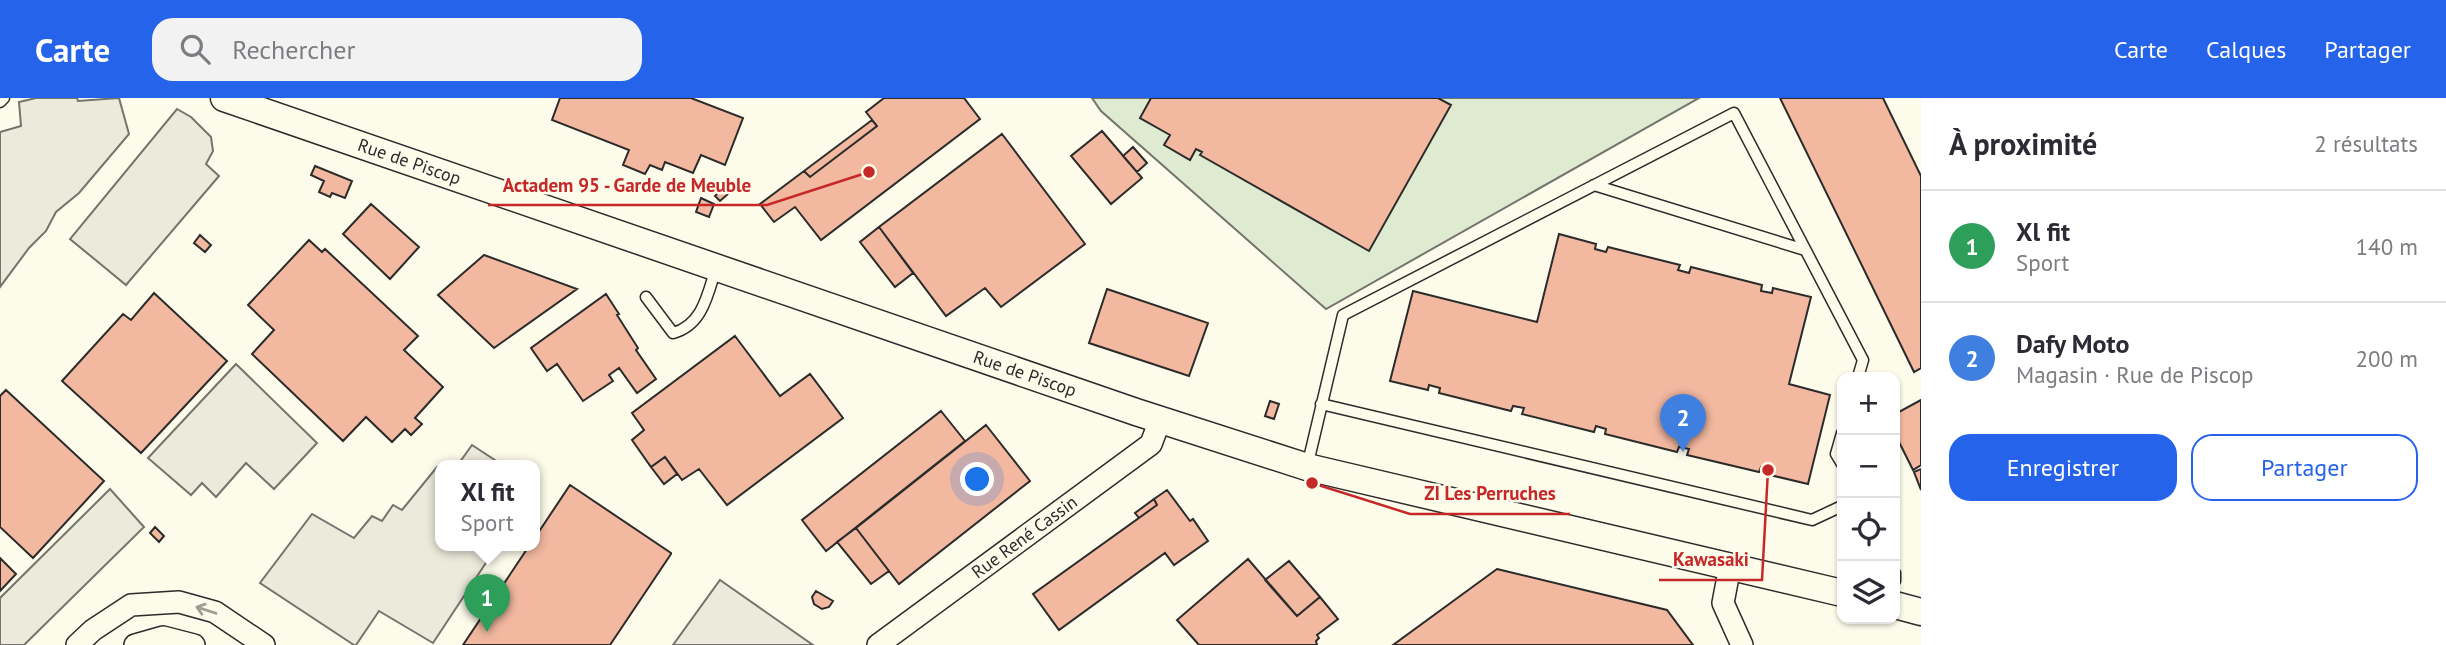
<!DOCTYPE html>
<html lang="fr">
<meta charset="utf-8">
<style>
:root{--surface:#fff;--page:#f2f2f3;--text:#2b2b33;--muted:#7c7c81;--line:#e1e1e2;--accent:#2563eb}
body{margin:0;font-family:"PT Sans",sans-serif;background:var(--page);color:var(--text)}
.controls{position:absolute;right:21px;bottom:21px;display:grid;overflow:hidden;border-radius:14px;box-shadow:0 2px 5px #0004}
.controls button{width:63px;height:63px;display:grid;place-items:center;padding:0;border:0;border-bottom:2px solid var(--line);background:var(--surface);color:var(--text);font:35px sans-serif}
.you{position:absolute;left:978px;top:382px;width:24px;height:24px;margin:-18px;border:5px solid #fff;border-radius:50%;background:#1a73e8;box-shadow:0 0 0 10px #1a73e833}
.badge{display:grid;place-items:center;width:46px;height:46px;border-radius:50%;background:var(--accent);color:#fff;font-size:23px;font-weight:700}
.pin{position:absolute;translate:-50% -58px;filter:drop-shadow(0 2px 4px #0008)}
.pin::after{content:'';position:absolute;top:37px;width:24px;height:21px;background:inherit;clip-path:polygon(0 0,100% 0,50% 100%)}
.popup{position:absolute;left:435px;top:362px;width:105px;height:91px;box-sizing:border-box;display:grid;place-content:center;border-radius:14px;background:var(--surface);filter:drop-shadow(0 2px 5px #0005);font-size:23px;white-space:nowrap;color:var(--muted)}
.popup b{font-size:26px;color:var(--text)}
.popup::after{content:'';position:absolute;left:50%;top:100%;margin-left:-14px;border:14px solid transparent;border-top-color:var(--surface)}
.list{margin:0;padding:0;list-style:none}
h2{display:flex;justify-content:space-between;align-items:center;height:91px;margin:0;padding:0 28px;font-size:30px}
h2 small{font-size:23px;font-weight:400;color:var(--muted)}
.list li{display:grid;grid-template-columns:46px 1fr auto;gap:21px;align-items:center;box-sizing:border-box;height:112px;padding:0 28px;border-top:2px solid var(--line)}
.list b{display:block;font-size:26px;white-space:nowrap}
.list p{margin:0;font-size:23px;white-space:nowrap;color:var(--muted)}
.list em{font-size:23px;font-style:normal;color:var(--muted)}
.actions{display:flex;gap:14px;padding:21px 28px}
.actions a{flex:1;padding:16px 0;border:2px solid var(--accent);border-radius:21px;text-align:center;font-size:24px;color:var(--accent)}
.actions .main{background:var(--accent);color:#fff}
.icon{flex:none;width:38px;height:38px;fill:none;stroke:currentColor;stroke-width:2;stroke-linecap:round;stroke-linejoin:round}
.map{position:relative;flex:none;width:1921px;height:547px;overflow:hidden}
header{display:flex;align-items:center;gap:42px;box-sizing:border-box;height:98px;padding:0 35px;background:var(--accent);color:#fff}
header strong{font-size:33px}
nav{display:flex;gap:38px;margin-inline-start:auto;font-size:24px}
.search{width:490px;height:63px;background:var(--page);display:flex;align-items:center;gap:18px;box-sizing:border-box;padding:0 24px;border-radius:21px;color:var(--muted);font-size:26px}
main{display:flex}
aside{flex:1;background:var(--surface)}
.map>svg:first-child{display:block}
.green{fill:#deebd1;stroke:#74746e;stroke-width:2}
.parking{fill:#eceadb;stroke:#74746e;stroke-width:2}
.building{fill:#f2b8a0;stroke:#2b2b2b;stroke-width:2}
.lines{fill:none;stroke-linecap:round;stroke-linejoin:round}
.service-casing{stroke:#2b2b2b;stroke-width:13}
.minor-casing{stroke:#2b2b2b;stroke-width:24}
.tertiary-casing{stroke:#2b2b2b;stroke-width:29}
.service{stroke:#fdfbea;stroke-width:10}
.minor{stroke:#fdfbea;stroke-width:21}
.tertiary{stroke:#fdfbea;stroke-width:26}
.oneway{stroke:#9e9d94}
.labels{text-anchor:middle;stroke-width:5;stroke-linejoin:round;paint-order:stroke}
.street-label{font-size:18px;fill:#2b2b2b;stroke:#fdfbea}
.leader{fill:none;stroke:#c62828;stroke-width:2.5}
.callout-dot{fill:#c62828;stroke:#fdfbea;stroke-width:2.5}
.callout-label{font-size:19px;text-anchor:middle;font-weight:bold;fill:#c62828;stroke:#fdfbea;stroke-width:5;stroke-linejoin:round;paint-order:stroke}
</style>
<header>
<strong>Carte</strong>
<div class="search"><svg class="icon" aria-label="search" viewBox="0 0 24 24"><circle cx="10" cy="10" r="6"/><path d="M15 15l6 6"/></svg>Rechercher</div>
<nav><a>Carte</a><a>Calques</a><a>Partager</a></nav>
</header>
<main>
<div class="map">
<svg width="1921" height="547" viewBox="0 0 1921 547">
<rect width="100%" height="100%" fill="#fdfbea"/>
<path class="green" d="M 1092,0 L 1699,0 L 1326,211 L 1101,13 Z"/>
<path class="parking" d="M 36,0 L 77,0 L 78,3 L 119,0 L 129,36 L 79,95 L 56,114 L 46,133 L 29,150 L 0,189 L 0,34 L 21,28 L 19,4 Z
M 177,11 L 191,19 L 211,39 L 213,53 L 206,66 L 219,78 L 126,187 L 70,141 Z
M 236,266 L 317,345 L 274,391 L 246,365 L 216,399 L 202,385 L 191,397 L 148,360 Z
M 472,347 L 504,368 L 457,368 Z
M 437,369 L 440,370 L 440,448 L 497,448 L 433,545 L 379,513 L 356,547 L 354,547 L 260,485 L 312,416 L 354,440 L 372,418 L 382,423 L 393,407 L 402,412 Z
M 110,391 L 144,429 L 24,547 L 0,547 L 0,500 Z
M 720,482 L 813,547 L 673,547 Z"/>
<path class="building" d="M 560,0 L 691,0 L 743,20 L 725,67 L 701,57 L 693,75 L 665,64 L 662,72 L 650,67 L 645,76 L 623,67 L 629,52 L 552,22 Z
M 884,0 L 964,0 L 980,21 L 821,142 L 795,109 L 774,124 L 760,106 L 804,73 L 810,79 L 877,28 L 866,14 Z
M 1151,0 L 1438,0 L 1451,7 L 1369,153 L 1200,57 L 1202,54 L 1196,51 L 1190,62 L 1164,47 L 1170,37 L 1140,20 Z
M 1780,0 L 1883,0 L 1921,78 L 1921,270 L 1914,274 Z
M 872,22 L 877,28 L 810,79 L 804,73 Z
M 1102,33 L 1142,80 L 1111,106 L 1071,58 Z
M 1002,36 L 1085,146 L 1001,209 L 985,190 L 946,218 L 879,129 Z
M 1133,49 L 1147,65 L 1137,74 L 1123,58 Z
M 315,68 L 352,83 L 345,100 L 332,95 L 330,99 L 319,94 L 324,83 L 311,77 Z
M 723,90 L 729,95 L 720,103 L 715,98 Z
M 701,100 L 714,106 L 709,119 L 696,114 Z
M 371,106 L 419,149 L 390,181 L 343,136 Z
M 879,129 L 913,175 L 895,189 L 860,144 Z
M 1559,136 L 1596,146 L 1595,151 L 1606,154 L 1608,149 L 1680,167 L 1678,172 L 1689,175 L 1691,169 L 1762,187 L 1761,193 L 1772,195 L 1773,190 L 1811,199 L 1789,286 L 1830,297 L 1808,386 L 1770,377 L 1772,372 L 1761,369 L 1759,374 L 1687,357 L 1689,351 L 1679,349 L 1677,354 L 1605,336 L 1606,331 L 1596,328 L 1594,334 L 1522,316 L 1524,310 L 1513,308 L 1511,313 L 1439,295 L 1440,290 L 1429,287 L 1428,292 L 1390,283 L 1413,193 L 1537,224 Z
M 200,137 L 211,147 L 205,154 L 194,145 Z
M 309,142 L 322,154 L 325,151 L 418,238 L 404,252 L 443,289 L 415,320 L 422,326 L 411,337 L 405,331 L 392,344 L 366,319 L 343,343 L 252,256 L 274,232 L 248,207 Z
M 484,157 L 577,191 L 494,250 L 438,197 Z
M 1107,191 L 1208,225 L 1189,278 L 1089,245 Z
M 154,195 L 227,263 L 141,355 L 62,283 L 123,216 L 131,222 Z
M 606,196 L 619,216 L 617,217 L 638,250 L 636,252 L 656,281 L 637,295 L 619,270 L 609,277 L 613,283 L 583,303 L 557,266 L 547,273 L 531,250 Z
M 735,238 L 780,298 L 810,276 L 843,320 L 727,407 L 699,371 L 682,382 L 665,359 L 651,369 L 632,342 L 644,332 L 632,315 Z
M 6,292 L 104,383 L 33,460 L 0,429 L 0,298 Z
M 1921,302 L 1921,367 L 1913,372 L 1895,336 L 1895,316 Z
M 1270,303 L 1279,306 L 1274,321 L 1265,318 Z
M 941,313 L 965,343 L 826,453 L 802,422 Z
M 986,327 L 1030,383 L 899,486 L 856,430 Z
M 665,359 L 677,376 L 664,386 L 651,369 Z
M 1921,371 L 1921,392 L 1914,374 Z
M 570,387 L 671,455 L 671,456 L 610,547 L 463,547 L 529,448 L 534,448 L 534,441 Z
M 1167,392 L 1190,423 L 1193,421 L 1208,443 L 1174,467 L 1165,455 L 1059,532 L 1033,496 L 1157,407 L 1154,401 Z
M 1154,401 L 1157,407 L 1139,420 L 1135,415 Z
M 155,429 L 164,438 L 159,444 L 150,435 Z
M 856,430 L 889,473 L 871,486 L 837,444 Z
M 0,460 L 16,476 L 0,493 Z
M 1248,461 L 1297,518 L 1320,499 L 1338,521 L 1317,537 L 1319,540 L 1316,543 L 1317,547 L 1199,547 L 1177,522 Z
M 1289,463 L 1320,499 L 1297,518 L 1265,482 Z
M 1497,471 L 1667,512 L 1693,547 L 1393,547 Z
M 816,493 L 833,503 L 829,509 L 822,511 L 814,506 L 812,499 Z"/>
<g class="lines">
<defs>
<path id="service" d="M 0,4 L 4,0
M 1594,87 L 1805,152
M 646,199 L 673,235 C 703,227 708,195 716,170
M 1321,306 L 1812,422 L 1842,408
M 1842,335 L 1836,356 L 1842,366
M 1307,369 L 1343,217 L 1734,15 L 1863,262 L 1858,279
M 1895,475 L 1895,483"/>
<g id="minor">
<path d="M 1730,468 L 1723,505 L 1742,547"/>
<path d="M 77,547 L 93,532 L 131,507 L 179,504 L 215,514 L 264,547"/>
<path d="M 135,547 L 163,539 L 194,547"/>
<path id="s1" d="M 878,547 L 1151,346 L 1160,322"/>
</g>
<g id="tertiary">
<path id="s2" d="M 224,0 L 1136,314 L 1307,369 L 1842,495"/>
<path d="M 1895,507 L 1921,514"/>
</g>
</defs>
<use href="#service" class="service-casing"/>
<use href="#minor" class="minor-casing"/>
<use href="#tertiary" class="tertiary-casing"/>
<use href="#service" class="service"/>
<use href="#minor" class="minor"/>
<use href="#tertiary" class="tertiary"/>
</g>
<defs><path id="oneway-shaft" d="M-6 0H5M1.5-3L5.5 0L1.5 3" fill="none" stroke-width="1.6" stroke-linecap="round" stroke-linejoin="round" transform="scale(1.75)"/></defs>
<use class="oneway" href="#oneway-shaft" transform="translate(206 512) rotate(-162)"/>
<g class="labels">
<g class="street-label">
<text dy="6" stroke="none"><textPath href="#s2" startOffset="196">Rue de Piscop</textPath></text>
<text dy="6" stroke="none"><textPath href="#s2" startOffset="847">Rue de Piscop</textPath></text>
<text dy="6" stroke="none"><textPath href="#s1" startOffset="182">Rue René Cassin</textPath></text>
</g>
</g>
<path class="leader" d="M869 74L767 107H488M1312 385L1410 416H1570M1768 372L1762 482H1659"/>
<g class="callout-dot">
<circle cx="869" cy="74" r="7"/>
<circle cx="1312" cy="385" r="7"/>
<circle cx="1768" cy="372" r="7"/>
</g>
<g class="callout-label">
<text x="627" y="94">Actadem 95 - Garde de Meuble</text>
<text x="1490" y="402">ZI Les Perruches</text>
<text x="1711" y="468">Kawasaki</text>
</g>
</svg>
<div class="controls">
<button>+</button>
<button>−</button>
<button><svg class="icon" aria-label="locate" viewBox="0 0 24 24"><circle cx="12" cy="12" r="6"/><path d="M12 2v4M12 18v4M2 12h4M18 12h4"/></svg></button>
<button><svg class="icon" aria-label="layers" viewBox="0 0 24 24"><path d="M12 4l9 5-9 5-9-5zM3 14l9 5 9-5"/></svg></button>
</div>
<div class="you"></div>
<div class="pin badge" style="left:487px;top:534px;background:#2e9e5b">1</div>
<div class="popup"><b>Xl fit</b>Sport</div>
<div class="pin badge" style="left:1683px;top:354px;background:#3f7fe0">2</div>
</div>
<aside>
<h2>À proximité<small>2 résultats</small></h2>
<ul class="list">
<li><span class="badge" style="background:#2e9e5b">1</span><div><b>Xl fit</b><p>Sport</p></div><em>140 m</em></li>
<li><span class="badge" style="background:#3f7fe0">2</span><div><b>Dafy Moto</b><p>Magasin · Rue de Piscop</p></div><em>200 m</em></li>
</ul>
<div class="actions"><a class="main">Enregistrer</a><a>Partager</a></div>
</aside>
</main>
